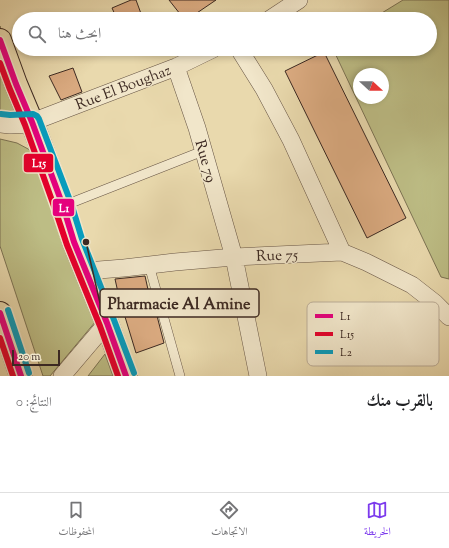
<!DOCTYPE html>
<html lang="ar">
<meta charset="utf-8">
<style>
:root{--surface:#fff;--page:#f6f6f6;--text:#202124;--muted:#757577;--line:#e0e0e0;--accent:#7c3aed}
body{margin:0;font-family:"Sorts Mill Goudy",Amiri,serif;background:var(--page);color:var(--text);direction:rtl}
.compass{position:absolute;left:353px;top:68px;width:36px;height:36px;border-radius:50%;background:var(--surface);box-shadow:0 2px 6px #0003;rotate:111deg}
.scale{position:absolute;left:12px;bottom:10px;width:48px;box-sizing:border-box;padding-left:4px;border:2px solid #3c2922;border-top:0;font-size:11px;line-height:14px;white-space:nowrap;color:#3c2922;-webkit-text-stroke:3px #f1e6ca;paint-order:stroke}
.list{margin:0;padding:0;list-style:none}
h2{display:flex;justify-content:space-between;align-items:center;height:52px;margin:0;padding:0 16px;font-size:17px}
h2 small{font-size:13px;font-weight:400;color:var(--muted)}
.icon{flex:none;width:22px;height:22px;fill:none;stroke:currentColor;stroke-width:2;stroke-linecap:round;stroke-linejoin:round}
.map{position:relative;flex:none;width:449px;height:376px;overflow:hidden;direction:ltr}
.search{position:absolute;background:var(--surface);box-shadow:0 2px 6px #0003;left:12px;right:12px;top:12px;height:44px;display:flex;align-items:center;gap:10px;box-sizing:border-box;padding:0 14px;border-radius:22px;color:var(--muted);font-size:15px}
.sheet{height:116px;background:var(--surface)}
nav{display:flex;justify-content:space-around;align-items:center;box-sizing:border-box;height:56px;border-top:1px solid var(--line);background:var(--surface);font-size:11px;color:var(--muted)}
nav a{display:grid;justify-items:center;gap:2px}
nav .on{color:var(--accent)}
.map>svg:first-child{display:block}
.green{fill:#bdbd85;stroke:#7c7354;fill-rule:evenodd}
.building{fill:#daaa80;stroke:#3c2922}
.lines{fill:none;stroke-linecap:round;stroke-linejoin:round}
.service-casing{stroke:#675545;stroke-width:10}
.minor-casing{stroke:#675545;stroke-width:18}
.tertiary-casing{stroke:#675545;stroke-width:22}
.primary-casing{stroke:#3c2922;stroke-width:24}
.service{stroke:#f1e6ca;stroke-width:9}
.minor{stroke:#f1e6ca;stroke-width:17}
.tertiary{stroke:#f1e6ca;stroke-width:21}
.primary{stroke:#e9d9ad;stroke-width:22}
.bus-1-casing{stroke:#f1e6ca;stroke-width:9}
.bus-2-casing{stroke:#f1e6ca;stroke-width:9}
.bus-3-casing{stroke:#f1e6ca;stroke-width:9}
.bus-1{stroke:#e5007d;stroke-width:6}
.bus-2{stroke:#e4002b;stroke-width:6}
.bus-3{stroke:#069cbd;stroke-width:6}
.labels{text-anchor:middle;stroke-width:3;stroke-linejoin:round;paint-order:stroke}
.street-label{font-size:15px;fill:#3c2922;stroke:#f1e6ca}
.key{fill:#f1e6ca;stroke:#bbad98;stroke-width:1}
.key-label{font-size:11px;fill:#3c2922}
.leader{fill:none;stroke:#3c2922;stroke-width:1.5}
.callout-dot{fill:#3c2922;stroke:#f1e6ca;stroke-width:1.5}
.callout{fill:#f1e6ca;stroke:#3c2922;stroke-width:1.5}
.callout-label{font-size:16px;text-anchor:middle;font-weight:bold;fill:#3c2922}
.line-badge{stroke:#f1e6ca;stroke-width:1.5}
.badge-label{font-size:11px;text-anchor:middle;font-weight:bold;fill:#fff}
</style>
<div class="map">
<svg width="449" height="376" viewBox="0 0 449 376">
<rect width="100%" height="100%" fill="#e9d9ad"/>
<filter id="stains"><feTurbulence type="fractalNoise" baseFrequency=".005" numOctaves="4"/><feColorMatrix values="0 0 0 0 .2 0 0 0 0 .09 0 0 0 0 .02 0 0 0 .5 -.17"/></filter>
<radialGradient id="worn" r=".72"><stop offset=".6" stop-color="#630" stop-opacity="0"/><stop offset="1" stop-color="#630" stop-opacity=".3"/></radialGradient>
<path class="green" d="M 403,0 L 449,0 L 449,279 L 441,277 L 333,49 L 430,49 L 430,19 L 372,19 ZM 359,74 L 383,74 L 383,98 L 359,98 Z
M 0,26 L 27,111 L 0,111 Z
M 0,139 L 17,143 L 43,157 L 96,321 L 50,376 L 43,376 L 0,246 Z
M 105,354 L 113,376 L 88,376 Z"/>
<path class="building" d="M 131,0 L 136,0 L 143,19 L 117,19 L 112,8 Z
M 169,0 L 216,0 L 188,19 L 184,19 Z
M 324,52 L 406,218 L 367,238 L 285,71 Z
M 73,68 L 82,92 L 61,100 L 49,76 Z
M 145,276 L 149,294 L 156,312 L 164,343 L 136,353 L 119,297 L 115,279 Z"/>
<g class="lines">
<defs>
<path id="service" d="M 63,206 L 203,151
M 149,265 L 180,376"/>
<path id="minor" d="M 270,19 L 299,0
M 239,49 L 264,89 L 291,140 L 342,252
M 176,67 L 197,128 L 234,257 L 258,376
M 32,122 L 176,67 L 213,49
M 86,271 L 124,268 L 175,262 L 234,257 L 342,252 L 366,262 L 412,285 L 435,303 L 449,317
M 62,376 L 107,323"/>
<path id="tertiary" d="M 0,122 L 10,123 L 32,122"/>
<path id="primary" d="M 0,40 L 16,84 L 32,122 L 63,206 L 74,242 L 107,323 L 126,376
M 0,313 L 21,376"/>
</defs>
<use href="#service" class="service-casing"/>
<use href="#minor" class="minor-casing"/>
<use href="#tertiary" class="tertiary-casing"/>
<use href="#primary" class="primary-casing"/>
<use href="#service" class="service"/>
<use href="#minor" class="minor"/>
<use href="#tertiary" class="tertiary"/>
<use href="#primary" class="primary"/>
<defs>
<path id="bus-1" d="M 0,40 L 16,84 L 32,122 L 63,206 L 74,242 L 107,323 L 126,376
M 0,313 L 21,376"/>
<path id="bus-2" d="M 0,63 L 9,87 L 25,125 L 55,209 L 67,245 L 100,326 L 118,376
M 0,338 L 13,376"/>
<path id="bus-3" d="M 1,114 L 10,115 L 33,114 L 37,116 L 39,119 L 71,203 L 82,239 L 114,320 L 134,373
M 8,310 L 29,373"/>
</defs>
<use href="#bus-1" class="bus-1-casing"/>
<use href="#bus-2" class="bus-2-casing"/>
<use href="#bus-3" class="bus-3-casing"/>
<use href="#bus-1" class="bus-1"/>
<use href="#bus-2" class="bus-2"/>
<use href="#bus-3" class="bus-3"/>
</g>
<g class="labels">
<g class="street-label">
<text transform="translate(123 87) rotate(-21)" y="5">Rue El Boughaz</text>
<text transform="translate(206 161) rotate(74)" y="5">Rue 79</text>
<text transform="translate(277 255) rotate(-2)" y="5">Rue 75</text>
</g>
</g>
<rect x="307" y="302" width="132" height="64" rx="6" class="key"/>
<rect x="315" y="314" width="18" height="4" fill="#e5007d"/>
<rect x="315" y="332" width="18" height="4" fill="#e4002b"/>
<rect x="315" y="350" width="18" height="4" fill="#069cbd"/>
<g class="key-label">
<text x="340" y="320">L1</text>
<text x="340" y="338">L15</text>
<text x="340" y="356">L2</text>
</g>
<path class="leader" d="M86 242L100 303"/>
<circle class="callout-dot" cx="86" cy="242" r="4"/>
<rect class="callout" x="100" y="289" width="159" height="28" rx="4"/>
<g class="callout-label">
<text x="179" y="309">Pharmacie Al Amine</text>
</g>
<g class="line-badge">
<rect x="23" y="153" width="31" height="20" rx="4" fill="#e4002b"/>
<rect x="52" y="198" width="23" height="19" rx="4" fill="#e5007d"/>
</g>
<g class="badge-label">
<text x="39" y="167">L15</text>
<text x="64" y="212">L1</text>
</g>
<rect width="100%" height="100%" filter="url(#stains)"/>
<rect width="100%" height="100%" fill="url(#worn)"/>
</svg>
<svg class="compass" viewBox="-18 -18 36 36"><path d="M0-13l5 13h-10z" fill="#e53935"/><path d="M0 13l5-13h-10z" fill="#757577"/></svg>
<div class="scale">20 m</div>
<div class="search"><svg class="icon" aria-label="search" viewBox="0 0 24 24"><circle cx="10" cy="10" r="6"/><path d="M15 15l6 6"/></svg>ابحث هنا</div>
</div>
<section class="sheet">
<h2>بالقرب منك<small>النتائج: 0</small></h2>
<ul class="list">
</ul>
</section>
<nav>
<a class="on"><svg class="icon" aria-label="map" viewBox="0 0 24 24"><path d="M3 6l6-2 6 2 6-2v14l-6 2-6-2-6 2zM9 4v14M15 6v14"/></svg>الخريطة</a>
<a><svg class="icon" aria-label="directions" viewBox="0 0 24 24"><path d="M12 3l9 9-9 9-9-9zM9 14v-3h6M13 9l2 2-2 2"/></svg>الاتجاهات</a>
<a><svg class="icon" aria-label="saved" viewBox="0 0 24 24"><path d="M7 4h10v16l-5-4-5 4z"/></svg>المحفوظات</a>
</nav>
